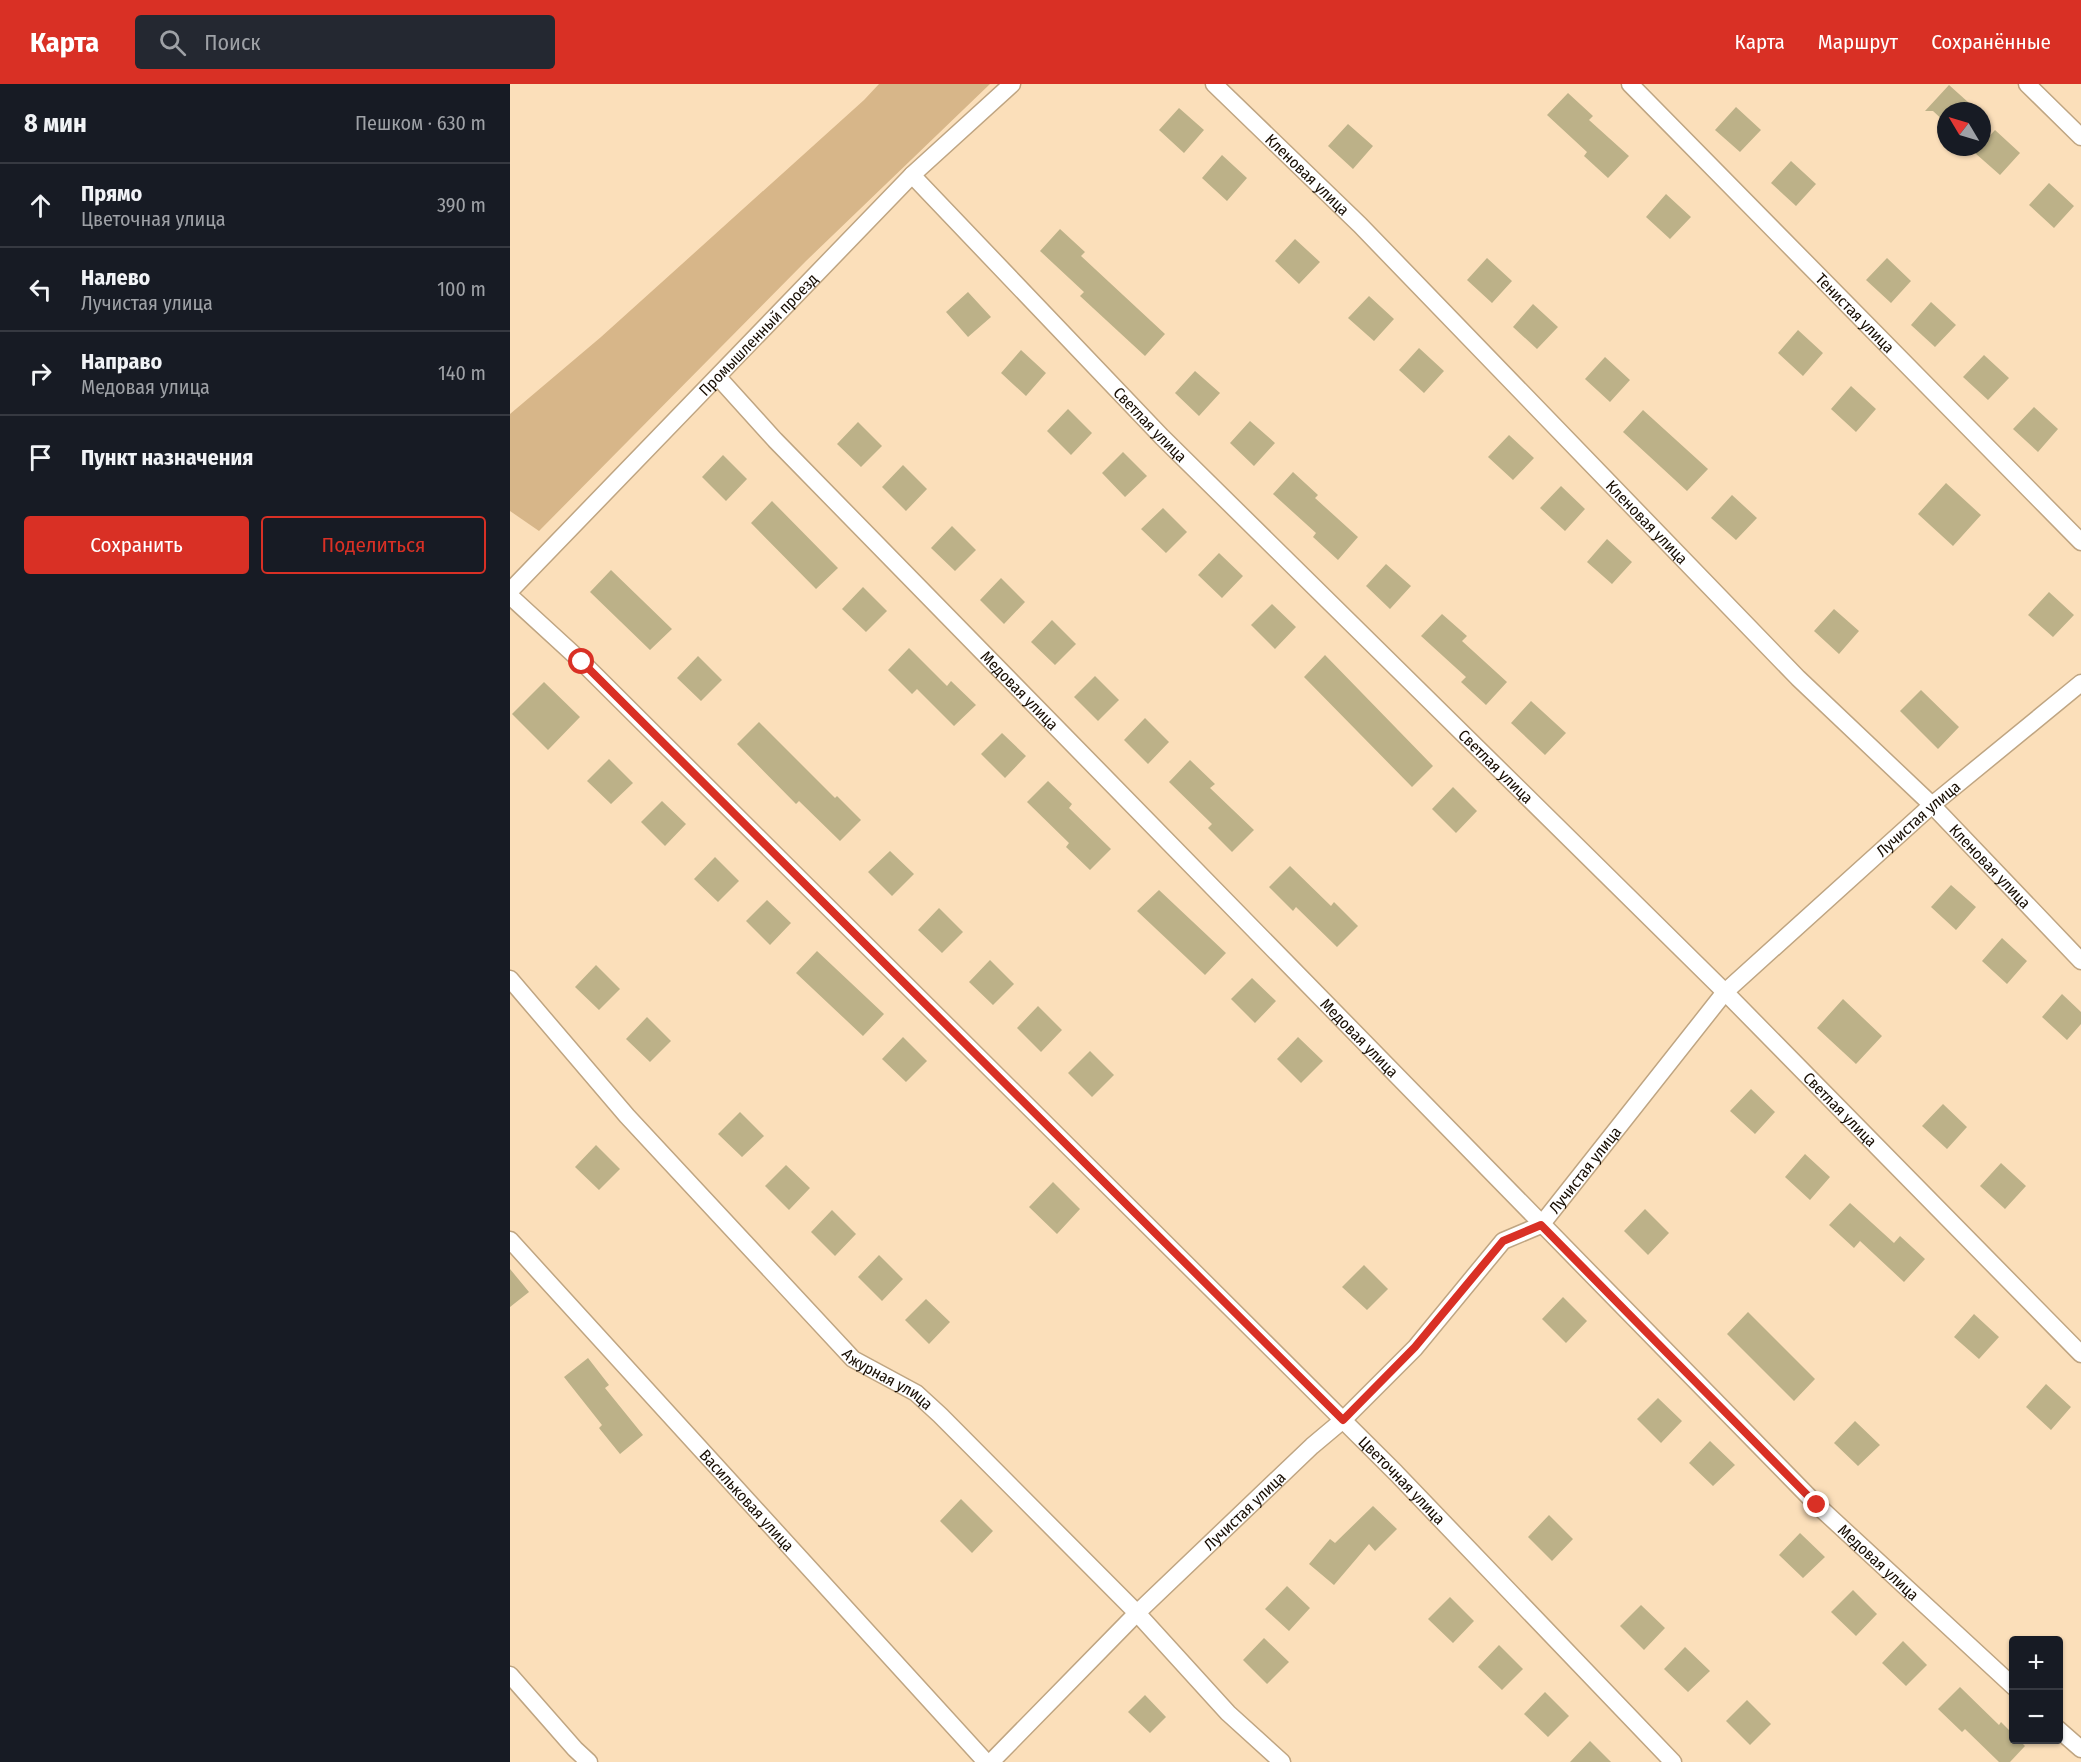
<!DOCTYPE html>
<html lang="ru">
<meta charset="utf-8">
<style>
:root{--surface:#171b24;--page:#242831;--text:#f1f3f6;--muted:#9ea1a6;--line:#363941;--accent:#d93025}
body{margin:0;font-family:"Fira Sans Condensed",sans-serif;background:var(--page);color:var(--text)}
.controls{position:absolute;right:18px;bottom:18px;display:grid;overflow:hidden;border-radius:6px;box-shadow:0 2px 4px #0004}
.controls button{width:54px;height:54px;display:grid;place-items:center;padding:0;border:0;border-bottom:2px solid var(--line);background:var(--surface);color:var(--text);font:30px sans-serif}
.compass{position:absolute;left:1427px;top:18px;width:54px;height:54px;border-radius:50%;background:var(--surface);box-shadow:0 2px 4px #0004;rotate:308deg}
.stop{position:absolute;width:18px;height:18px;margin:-14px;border:4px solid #d93025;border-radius:50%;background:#fff}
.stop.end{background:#d93025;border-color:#fff;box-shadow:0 2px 6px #0008}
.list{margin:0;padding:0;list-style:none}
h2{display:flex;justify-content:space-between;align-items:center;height:78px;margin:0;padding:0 24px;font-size:26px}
h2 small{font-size:20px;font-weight:400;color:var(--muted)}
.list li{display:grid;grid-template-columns:39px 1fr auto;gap:18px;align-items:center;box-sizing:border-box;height:84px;padding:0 24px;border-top:2px solid var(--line)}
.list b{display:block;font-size:22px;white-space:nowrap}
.list p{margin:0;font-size:20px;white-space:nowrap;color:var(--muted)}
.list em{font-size:20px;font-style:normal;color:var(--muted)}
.actions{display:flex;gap:12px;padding:18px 24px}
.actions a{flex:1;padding:14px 0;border:2px solid var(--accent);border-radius:6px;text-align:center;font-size:21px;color:var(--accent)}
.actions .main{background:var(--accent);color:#fff}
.icon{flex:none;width:33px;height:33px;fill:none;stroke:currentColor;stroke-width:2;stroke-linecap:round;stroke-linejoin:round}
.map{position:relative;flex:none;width:1571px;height:1678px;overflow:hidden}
header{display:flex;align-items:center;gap:36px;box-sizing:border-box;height:84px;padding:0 30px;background:var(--accent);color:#fff}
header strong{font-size:28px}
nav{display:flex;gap:33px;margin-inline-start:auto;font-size:21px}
.search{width:420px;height:54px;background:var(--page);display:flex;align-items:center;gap:15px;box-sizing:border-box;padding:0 21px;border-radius:6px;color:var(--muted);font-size:22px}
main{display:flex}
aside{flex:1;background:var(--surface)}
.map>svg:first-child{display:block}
.green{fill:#d7b689}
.building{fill:#bcb188}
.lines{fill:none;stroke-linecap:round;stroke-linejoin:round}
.street-casing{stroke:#bfa582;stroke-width:19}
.street{stroke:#fff;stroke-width:16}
.route{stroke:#d93025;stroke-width:8}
.labels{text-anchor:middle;stroke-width:4.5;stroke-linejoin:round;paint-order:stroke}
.street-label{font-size:16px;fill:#170d02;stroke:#fbdfba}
</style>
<header>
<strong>Карта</strong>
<div class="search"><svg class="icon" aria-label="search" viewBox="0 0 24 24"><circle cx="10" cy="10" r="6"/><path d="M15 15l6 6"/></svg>Поиск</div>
<nav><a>Карта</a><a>Маршрут</a><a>Сохранённые</a></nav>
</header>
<main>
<aside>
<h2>8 мин<small>Пешком · 630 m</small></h2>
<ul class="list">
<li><svg class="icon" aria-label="ahead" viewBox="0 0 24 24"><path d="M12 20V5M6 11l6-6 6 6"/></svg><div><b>Прямо</b><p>Цветочная улица</p></div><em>390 m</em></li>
<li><svg class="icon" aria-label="left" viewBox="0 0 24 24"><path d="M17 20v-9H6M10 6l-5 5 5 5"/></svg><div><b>Налево</b><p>Лучистая улица</p></div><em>100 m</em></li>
<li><svg class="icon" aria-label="right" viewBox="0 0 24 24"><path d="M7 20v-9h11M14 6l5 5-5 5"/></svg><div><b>Направо</b><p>Медовая улица</p></div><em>140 m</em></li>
<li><svg class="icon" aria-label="arrive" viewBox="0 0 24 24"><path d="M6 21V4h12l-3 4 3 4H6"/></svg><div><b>Пункт назначения</b></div></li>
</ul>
<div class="actions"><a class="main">Сохранить</a><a>Поделиться</a></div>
</aside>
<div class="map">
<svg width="1571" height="1678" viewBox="0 0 1571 1678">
<rect width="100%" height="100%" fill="#fbdfba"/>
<path class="green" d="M 369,0 L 480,0 L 296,177 L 29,447 L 0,427 L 0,330 L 91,253 L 354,16 Z"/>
<path class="building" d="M 1439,1 L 1468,27 L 1436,27 L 1436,39 L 1423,27 L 1415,27 Z
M 1058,9 L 1083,32 L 1079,36 L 1119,72 L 1098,94 L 1074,72 L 1077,68 L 1037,31 Z
M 1226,23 L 1251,46 L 1230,68 L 1205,46 Z
M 669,24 L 694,46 L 674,69 L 649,46 Z
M 838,40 L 863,62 L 843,85 L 818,62 Z
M 1485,46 L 1510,69 L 1490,91 L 1465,69 L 1472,63 L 1472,60 Z
M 712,71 L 737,94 L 717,117 L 692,94 Z
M 1281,77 L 1306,100 L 1286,122 L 1261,99 Z
M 1539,99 L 1564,122 L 1544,144 L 1519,121 Z
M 1156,110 L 1181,133 L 1160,155 L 1136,133 Z
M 550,145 L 575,168 L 571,172 L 655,250 L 635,272 L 570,212 L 574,208 L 530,167 Z
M 785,155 L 810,178 L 789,200 L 765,177 Z
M 977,174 L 1002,197 L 982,219 L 957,196 Z
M 1377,174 L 1401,197 L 1381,219 L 1356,196 Z
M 458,208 L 481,233 L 458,253 L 436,228 Z
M 859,212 L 884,235 L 864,257 L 838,234 Z
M 1421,218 L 1446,241 L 1425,263 L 1401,241 Z
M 1023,220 L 1048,243 L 1027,265 L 1003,243 Z
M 1288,246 L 1313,269 L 1293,292 L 1268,269 Z
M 909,264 L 934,287 L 914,309 L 889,286 Z
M 511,266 L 536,289 L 516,312 L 491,289 Z
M 1474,271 L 1499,294 L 1478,316 L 1453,293 Z
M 1095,273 L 1120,296 L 1100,318 L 1075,295 Z
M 685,287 L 710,309 L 689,332 L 665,309 Z
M 1341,302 L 1366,325 L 1346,348 L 1321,325 Z
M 1524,323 L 1548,345 L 1528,368 L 1503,345 Z
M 558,325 L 582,349 L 561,371 L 537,347 Z
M 1133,326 L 1198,385 L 1177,407 L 1113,348 Z
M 740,337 L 765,359 L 744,382 L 720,359 Z
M 348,338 L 372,362 L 351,383 L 327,360 Z
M 999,351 L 1024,374 L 1003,396 L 978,373 Z
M 613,368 L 637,392 L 615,413 L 592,389 Z
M 213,371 L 237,395 L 216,417 L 192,393 Z
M 393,381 L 417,405 L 396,427 L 372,403 Z
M 783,388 L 808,411 L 805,414 L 848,453 L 828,476 L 803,453 L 806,449 L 763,410 Z
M 1436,399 L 1471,431 L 1443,462 L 1408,430 Z
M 1051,402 L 1075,425 L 1055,447 L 1030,424 Z
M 1222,411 L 1247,434 L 1226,456 L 1201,434 Z
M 262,417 L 328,484 L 306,505 L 241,439 Z
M 653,424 L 677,448 L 656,469 L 631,445 Z
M 442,442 L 466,466 L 445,487 L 421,464 Z
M 1097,455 L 1122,478 L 1102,500 L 1077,478 Z
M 709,469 L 733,492 L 712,514 L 688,491 Z
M 876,480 L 901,502 L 880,525 L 856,502 Z
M 101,486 L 162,545 L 140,566 L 80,508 Z
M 491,494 L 515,518 L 494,540 L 470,516 Z
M 353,503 L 377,527 L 356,548 L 332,525 Z
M 1539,508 L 1564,531 L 1543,553 L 1518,531 Z
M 762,520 L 786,543 L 765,565 L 741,541 Z
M 1324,525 L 1349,547 L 1329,570 L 1304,547 Z
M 932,530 L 957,552 L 952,557 L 997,598 L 976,621 L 951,598 L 956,593 L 911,552 Z
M 542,536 L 566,560 L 545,581 L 521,558 Z
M 399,564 L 437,602 L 441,597 L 466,621 L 444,642 L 407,605 L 402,610 L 378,586 Z
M 815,571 L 923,682 L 902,703 L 794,593 Z
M 188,572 L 212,596 L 191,617 L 167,594 Z
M 585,592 L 609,616 L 588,637 L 564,613 Z
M 34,598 L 70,633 L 38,666 L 2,630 Z
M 1411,606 L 1449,643 L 1428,665 L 1390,627 Z
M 1021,617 L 1056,649 L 1035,671 L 1001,639 Z
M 635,634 L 659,658 L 638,680 L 614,656 Z
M 249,638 L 325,714 L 327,712 L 351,736 L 330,757 L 289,717 L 286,720 L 227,660 Z
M 492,649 L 516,672 L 495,694 L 471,670 Z
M 99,675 L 123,699 L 101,720 L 77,697 Z
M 680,676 L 705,700 L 700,704 L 744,746 L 722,768 L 698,744 L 702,740 L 659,698 Z
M 538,697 L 562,720 L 559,724 L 601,765 L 580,786 L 556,763 L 559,759 L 517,718 Z
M 943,703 L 967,727 L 946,749 L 922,725 Z
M 152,717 L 176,740 L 155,762 L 131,738 Z
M 380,767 L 404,790 L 382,812 L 358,788 Z
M 205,773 L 229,797 L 208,818 L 184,795 Z
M 780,782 L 821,822 L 824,818 L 848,842 L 827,863 L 786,823 L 783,827 L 759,803 Z
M 1441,801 L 1466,823 L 1446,846 L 1421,823 Z
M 649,806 L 716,869 L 695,891 L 627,827 Z
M 257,816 L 281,839 L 260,861 L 236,837 Z
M 429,824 L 453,848 L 432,869 L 408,846 Z
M 1492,854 L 1517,877 L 1497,900 L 1472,877 Z
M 307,867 L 374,930 L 353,952 L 286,889 Z
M 480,876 L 504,900 L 483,921 L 459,898 Z
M 86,881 L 110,905 L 89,926 L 65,903 Z
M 742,894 L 766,917 L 745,939 L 721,915 Z
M 1552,910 L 1571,928 L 1571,940 L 1557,956 L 1532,933 Z
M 1333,915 L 1372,952 L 1346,980 L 1307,944 Z
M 528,922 L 552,946 L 531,968 L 507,944 Z
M 137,933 L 161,957 L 140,978 L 116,955 Z
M 393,953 L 417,977 L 396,998 L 372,975 Z
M 788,953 L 813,977 L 791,999 L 767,975 Z
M 580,967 L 604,991 L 582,1013 L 558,989 Z
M 1241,1005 L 1265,1028 L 1245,1050 L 1220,1027 Z
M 1433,1020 L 1457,1043 L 1437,1065 L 1412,1042 Z
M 230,1028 L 254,1052 L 232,1073 L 208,1050 Z
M 86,1061 L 110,1085 L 89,1106 L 65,1083 Z
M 1295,1070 L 1320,1093 L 1300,1116 L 1275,1093 Z
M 1491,1079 L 1516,1102 L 1495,1125 L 1470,1102 Z
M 276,1081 L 300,1104 L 279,1126 L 255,1102 Z
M 543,1098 L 570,1125 L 547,1150 L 519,1123 Z
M 1340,1119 L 1384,1159 L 1390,1152 L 1415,1175 L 1394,1198 L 1350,1157 L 1344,1164 L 1319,1141 Z
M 1135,1125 L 1159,1149 L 1138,1171 L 1114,1147 Z
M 322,1126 L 346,1150 L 325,1172 L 301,1148 Z
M 369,1171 L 393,1195 L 372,1217 L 348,1193 Z
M 854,1181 L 878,1205 L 857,1226 L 832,1203 Z
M 0,1185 L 19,1208 L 0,1223 Z
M 1053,1213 L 1077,1237 L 1056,1259 L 1032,1235 Z
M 416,1215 L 440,1238 L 419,1260 L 395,1236 Z
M 1238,1228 L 1305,1295 L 1284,1317 L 1217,1250 Z
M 1464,1230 L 1489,1253 L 1469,1275 L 1444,1253 Z
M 78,1274 L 99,1301 L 95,1304 L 133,1351 L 110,1370 L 89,1344 L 92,1341 L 54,1293 Z
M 1536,1300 L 1561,1323 L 1541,1346 L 1516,1323 Z
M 1148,1314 L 1172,1337 L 1151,1359 L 1127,1335 Z
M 1345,1337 L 1370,1361 L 1348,1382 L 1324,1359 Z
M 1200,1357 L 1225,1381 L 1203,1402 L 1179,1379 Z
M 451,1415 L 483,1447 L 462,1469 L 430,1437 Z
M 863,1422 L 887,1445 L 865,1467 L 859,1460 L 824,1501 L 799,1480 L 820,1455 L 825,1459 Z
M 1039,1431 L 1063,1455 L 1042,1477 L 1018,1453 Z
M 1290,1449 L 1315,1473 L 1293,1494 L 1269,1471 Z
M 777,1502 L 800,1524 L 779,1547 L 755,1525 Z
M 1343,1506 L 1367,1530 L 1346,1552 L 1321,1528 Z
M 940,1513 L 964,1537 L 943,1559 L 918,1535 Z
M 1131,1521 L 1155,1544 L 1134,1566 L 1110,1542 Z
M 754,1554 L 779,1578 L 757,1600 L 733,1576 Z
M 1393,1557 L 1417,1581 L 1396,1602 L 1372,1579 Z
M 989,1561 L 1013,1585 L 992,1606 L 968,1583 Z
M 1175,1563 L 1200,1587 L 1178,1608 L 1154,1585 Z
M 1450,1603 L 1489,1641 L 1491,1638 L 1503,1650 L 1503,1656 L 1509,1656 L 1515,1662 L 1500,1678 L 1489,1678 L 1455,1645 L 1452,1648 L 1428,1625 Z
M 1035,1608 L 1059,1632 L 1038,1653 L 1014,1630 Z
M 635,1611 L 656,1633 L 640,1649 L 618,1628 Z
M 1237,1616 L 1261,1640 L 1240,1661 L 1216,1637 Z
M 1080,1657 L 1101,1678 L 1060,1678 Z"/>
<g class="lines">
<defs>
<g id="street">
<path id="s1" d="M 704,0 L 850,141 L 1288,594 L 1422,721 L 1571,877"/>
<path id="s2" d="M 1120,0 L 1571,458"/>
<path d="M 1517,0 L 1571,53"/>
<path id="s3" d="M 402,91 L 652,353 L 1215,908 L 1571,1270"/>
<path id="s4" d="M 208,293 L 265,356 L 1307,1421 L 1504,1603"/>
<path id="s5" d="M 0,507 L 402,91 L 502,0"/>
<path id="s6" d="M 0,512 L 72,578 L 886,1389 L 1163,1678"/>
<path id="s7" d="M 0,895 L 117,1032 L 343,1275 L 406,1309 L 430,1331 L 627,1529 L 718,1629 L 772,1678"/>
<path id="s8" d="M 0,1156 L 476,1678"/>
<path d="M 0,1591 L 65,1665 L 79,1678"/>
<path d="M 1548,1645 L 1571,1665"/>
<path id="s9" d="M 481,1678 L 627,1529 L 802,1362 L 833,1336 L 905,1264 L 993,1157 L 1031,1141 L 1215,908 L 1422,721 L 1571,599"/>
</g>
</defs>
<use href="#street" class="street-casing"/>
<use href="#street" class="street"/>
</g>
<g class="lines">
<path class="route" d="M 72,578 L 833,1336 L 905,1263 L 993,1157 L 1031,1141 L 1307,1421"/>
</g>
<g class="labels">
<g class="street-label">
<text dy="6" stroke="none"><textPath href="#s1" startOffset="130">Кленовая улица</textPath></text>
<text dy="6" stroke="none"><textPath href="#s2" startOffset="321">Тенистая улица</textPath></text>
<text dy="6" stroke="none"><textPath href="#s5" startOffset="357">Промышленный проезд</textPath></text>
<text dy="6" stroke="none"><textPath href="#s3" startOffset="345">Светлая улица</textPath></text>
<text dy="6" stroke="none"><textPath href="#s1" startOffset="616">Кленовая улица</textPath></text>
<text dy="6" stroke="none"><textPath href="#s4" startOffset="435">Медовая улица</textPath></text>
<text dy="6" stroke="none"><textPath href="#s3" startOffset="831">Светлая улица</textPath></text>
<text dy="6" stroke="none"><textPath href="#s9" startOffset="1329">Лучистая улица</textPath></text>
<text dy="6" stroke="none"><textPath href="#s1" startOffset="1102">Кленовая улица</textPath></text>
<text dy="6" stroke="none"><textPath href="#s4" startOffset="921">Медовая улица</textPath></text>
<text dy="6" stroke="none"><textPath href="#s3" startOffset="1317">Светлая улица</textPath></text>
<text dy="6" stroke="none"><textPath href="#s9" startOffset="843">Лучистая улица</textPath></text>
<text dy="6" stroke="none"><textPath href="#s7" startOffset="552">Ажурная улица</textPath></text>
<text dy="6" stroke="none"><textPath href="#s6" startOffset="1256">Цветочная улица</textPath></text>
<text dy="6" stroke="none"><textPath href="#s8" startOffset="352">Васильковая улица</textPath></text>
<text dy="6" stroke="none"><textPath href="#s9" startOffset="357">Лучистая улица</textPath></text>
<text dy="6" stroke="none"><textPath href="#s4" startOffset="1659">Медовая улица</textPath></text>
</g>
</g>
</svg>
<div class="controls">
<button>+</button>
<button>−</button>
</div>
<svg class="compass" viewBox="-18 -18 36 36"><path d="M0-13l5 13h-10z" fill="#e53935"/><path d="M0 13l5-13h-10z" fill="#9ea1a6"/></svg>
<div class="stop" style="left:72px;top:578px"></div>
<div class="stop end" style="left:1307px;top:1421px"></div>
</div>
</main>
